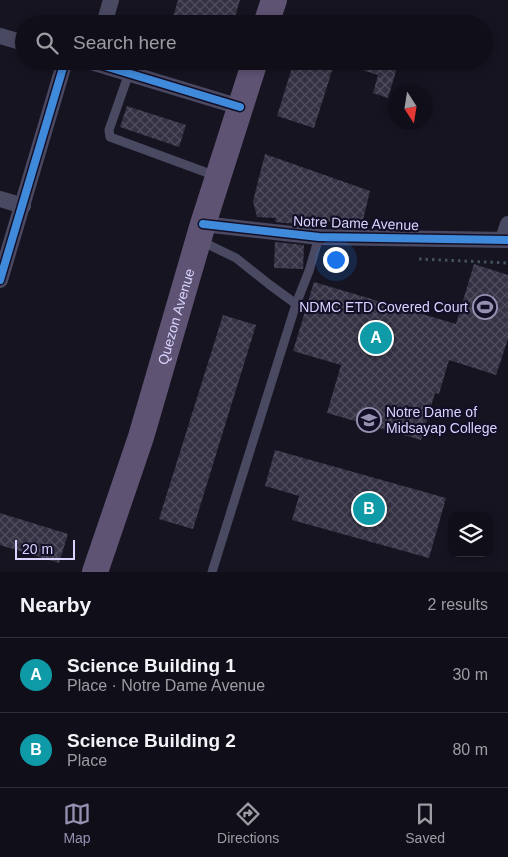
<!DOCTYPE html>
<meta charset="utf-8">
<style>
:root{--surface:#100f19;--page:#1e1d26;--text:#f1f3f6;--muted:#9c9ca2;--line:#302f38;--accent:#9591b1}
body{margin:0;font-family:Helvetica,sans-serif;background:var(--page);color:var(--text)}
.controls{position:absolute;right:15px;bottom:15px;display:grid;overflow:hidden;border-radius:10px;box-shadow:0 2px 8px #0003}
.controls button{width:45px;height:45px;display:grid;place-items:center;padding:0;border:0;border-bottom:1px solid var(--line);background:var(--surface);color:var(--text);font:25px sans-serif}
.compass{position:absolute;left:388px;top:85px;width:45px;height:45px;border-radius:50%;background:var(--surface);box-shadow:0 2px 8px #0003;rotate:168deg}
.scale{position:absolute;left:15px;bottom:12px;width:60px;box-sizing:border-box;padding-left:5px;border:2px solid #d9d4ff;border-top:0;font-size:14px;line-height:18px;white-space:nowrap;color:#d9d4ff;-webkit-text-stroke:4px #130f26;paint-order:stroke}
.you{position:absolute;left:335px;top:259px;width:18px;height:18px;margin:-12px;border:4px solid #fff;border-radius:50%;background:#1a73e8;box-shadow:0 0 0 8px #1a73e833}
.badge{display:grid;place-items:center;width:32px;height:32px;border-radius:50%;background:var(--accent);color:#fff;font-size:16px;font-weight:700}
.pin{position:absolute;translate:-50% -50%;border:2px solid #fff;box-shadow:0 1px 5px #0006}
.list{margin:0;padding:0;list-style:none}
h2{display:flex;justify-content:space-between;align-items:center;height:65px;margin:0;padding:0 20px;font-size:21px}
h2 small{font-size:16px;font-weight:400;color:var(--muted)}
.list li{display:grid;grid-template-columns:32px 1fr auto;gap:15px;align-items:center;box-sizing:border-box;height:75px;padding:0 20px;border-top:1px solid var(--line)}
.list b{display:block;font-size:19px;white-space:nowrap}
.list p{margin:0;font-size:16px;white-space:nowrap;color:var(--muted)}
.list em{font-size:16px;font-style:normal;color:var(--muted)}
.icon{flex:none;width:28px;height:28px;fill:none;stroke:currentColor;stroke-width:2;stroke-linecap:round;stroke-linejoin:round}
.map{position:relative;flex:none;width:508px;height:572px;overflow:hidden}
.search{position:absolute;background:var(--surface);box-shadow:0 2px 8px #0003;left:15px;right:15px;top:15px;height:55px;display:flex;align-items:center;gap:12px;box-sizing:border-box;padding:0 18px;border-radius:28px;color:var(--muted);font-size:19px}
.sheet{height:215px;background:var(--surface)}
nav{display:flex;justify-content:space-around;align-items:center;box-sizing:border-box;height:70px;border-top:1px solid var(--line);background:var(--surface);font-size:14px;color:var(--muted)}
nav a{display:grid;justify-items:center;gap:2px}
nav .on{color:var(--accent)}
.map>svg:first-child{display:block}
.building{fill:url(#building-cross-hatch)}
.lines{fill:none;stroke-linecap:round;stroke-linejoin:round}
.path{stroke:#44505f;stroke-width:3;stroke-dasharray:2.5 4;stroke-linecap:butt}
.service{stroke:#4a4962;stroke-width:9}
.minor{stroke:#4a4962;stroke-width:16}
.primary{stroke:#5e5373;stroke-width:26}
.cycleway-casing{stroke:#130f26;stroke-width:11}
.cycleway{stroke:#408adc;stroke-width:8}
.labels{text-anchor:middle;stroke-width:4.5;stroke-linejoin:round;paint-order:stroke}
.street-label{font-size:14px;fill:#d9d4ff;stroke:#130f26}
.poi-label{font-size:14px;fill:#d9d4ff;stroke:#130f26;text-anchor:end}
</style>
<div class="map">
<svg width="508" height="572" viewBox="0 0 508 572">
<defs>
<pattern id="building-cross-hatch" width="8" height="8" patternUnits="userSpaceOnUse" patternTransform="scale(1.25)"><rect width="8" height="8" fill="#343243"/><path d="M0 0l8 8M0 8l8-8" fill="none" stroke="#514f5f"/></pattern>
</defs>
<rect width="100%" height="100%" fill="#161421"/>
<path class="building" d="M 178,0 L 240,0 L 233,24 L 171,24 Z
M 294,61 L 335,61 L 314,128 L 277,116 Z
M 346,61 L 399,61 L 388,98 L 373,93 L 378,75 L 346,65 Z
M 127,106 L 186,125 L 179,147 L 120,127 Z
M 265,154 L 370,191 L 362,224 L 306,220 L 306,225 L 275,222 L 276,218 L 257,217 L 253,201 Z
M 275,242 L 304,245 L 303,269 L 274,268 Z
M 474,264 L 508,275 L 508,339 L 496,375 L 449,360 L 439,394 L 435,393 L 421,440 L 327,413 L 341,365 L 293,351 L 314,282 L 456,324 Z
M 223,315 L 256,325 L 193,529 L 159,519 Z
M 275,450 L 446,498 L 429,558 L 292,520 L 299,496 L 265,486 Z
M 0,513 L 68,534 L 59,563 L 0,545 Z"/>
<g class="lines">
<path class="path" d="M 419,259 L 508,263"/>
<path class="service" d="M 129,73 L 109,130 L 110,137 L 216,176
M 201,241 L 236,258 L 270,285 L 296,304
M 212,572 L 296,304 L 309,271 L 319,237"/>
<path class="minor" d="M 104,24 L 111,0
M 0,36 L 24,43
M 88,61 L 240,107
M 0,199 L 23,206
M 203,224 L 319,237 L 508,240
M 503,239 L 508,224
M 0,280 L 65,61"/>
<g class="primary">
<path d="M 266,24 L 274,0"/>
<path id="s1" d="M 95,572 L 141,437 L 203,224 L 255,61"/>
</g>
<defs>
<path id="cycleway" d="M 88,61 L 240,107
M 203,224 L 319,237 L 508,240
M 0,280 L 65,61"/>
</defs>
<use href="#cycleway" class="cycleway-casing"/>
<use href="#cycleway" class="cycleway"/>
</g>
<defs>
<symbol id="stadium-ring" viewBox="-11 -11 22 22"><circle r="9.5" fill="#130f26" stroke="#9591b1" stroke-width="1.5"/><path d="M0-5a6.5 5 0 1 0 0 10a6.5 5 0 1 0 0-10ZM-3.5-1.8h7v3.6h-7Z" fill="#9591b1"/></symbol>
<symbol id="university-ring" viewBox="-11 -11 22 22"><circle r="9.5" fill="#130f26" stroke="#9591b1" stroke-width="1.5"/><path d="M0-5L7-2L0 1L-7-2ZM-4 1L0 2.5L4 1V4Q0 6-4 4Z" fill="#9591b1"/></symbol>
</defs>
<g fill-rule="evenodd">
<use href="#stadium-ring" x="471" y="293" width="28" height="28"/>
<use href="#university-ring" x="355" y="406" width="28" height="28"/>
</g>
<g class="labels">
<g class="street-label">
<text transform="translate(356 223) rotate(2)" y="5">Notre Dame Avenue</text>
<text dy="5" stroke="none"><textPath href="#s1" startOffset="268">Quezon Avenue</textPath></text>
</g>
<g class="poi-label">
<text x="468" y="312">NDMC ETD Covered Court</text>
<text x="386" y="417" text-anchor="start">Notre Dame of<tspan x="386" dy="16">Midsayap College</tspan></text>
</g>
</g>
</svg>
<div class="controls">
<button><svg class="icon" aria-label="layers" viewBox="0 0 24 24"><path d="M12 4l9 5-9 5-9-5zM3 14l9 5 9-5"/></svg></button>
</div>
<svg class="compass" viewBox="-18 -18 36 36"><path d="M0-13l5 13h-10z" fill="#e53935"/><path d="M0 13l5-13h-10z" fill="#9c9ca2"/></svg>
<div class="scale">20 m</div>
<div class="you"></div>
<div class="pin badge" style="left:376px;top:338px;background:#0f9aa8">A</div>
<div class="pin badge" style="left:369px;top:509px;background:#0f9aa8">B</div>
<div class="search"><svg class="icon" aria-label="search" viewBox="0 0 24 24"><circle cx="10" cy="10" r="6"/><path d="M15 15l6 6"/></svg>Search here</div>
</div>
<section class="sheet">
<h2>Nearby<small>2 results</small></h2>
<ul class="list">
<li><span class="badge" style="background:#0f9aa8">A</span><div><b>Science Building 1</b><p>Place · Notre Dame Avenue</p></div><em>30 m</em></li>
<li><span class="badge" style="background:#0f9aa8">B</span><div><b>Science Building 2</b><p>Place</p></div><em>80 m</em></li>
</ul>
</section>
<nav>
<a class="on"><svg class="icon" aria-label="map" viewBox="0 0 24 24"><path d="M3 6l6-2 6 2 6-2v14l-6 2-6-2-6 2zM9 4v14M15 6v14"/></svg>Map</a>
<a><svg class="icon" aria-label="directions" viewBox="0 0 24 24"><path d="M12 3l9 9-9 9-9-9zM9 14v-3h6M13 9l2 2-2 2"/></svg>Directions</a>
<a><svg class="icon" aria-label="saved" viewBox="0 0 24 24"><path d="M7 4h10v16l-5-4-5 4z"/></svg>Saved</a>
</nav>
